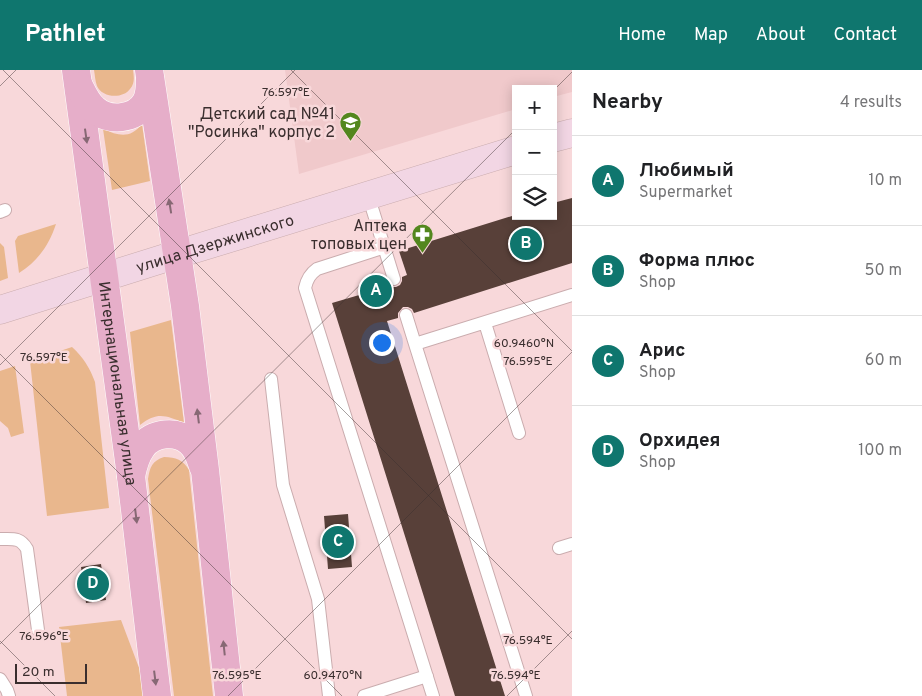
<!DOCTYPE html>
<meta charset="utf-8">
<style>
:root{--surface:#fff;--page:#f6f6f6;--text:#202124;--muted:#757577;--line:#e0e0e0;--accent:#0f766e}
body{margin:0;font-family:Overpass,sans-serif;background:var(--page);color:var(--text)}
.controls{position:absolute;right:15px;top:15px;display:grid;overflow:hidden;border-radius:0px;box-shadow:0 2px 12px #0003}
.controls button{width:45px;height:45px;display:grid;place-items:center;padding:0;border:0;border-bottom:1px solid var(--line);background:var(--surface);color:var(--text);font:25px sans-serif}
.scale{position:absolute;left:15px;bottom:12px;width:72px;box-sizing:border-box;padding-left:5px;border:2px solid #3a2e2e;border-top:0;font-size:14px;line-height:18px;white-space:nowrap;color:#3a2e2e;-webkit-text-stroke:4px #f8d8da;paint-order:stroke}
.you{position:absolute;left:381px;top:272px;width:18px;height:18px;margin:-12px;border:4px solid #fff;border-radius:50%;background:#1a73e8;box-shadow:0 0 0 8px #1a73e833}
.badge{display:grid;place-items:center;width:32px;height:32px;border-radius:50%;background:var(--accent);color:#fff;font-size:16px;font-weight:700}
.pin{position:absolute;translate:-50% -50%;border:2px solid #fff;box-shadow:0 1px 5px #0006}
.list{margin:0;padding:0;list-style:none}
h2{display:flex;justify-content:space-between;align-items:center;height:65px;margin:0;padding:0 20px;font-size:21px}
h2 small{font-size:16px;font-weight:400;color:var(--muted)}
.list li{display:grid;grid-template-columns:32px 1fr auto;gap:15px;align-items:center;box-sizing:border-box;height:90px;padding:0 20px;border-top:1px solid var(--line)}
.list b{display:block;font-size:19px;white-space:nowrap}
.list p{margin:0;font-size:16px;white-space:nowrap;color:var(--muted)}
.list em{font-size:16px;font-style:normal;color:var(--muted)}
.icon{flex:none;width:28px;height:28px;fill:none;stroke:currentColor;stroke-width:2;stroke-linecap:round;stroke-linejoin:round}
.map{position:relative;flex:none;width:572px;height:626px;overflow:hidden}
header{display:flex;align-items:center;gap:30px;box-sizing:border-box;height:70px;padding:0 25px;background:var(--accent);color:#fff}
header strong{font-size:24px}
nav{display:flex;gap:28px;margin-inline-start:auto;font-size:18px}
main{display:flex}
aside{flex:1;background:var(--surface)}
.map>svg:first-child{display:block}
.built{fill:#f0c9cb}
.green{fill:#e9b78d}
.building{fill:#584039}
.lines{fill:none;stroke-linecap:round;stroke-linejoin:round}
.lane-casing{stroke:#caacae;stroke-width:14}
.secondary-casing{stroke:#caacae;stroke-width:29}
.primary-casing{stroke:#fff;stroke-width:29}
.lane{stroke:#fff;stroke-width:12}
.secondary{stroke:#f2d6e4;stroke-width:28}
.primary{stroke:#e6aec9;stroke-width:28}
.oneway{fill:#876874}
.ticks{fill:none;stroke:#3a2e2e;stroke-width:1;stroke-opacity:0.45}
.labels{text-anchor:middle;stroke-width:5;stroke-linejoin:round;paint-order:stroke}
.poi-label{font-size:16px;fill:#3a2e2e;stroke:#f8d8da;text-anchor:end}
.street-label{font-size:16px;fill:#3a2e2e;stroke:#f8d8da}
.ticks-label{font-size:12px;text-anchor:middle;fill:#3a2e2e;stroke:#f8d8da;stroke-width:5;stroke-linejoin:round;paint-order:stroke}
</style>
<header>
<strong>Pathlet</strong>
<nav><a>Home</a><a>Map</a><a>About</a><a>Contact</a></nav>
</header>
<main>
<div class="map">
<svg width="572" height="626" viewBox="0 0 572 626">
<rect width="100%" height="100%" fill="#f8d8da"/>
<path class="built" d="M 285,0 L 572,0 L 572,22 L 553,27 L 553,19 L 516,19 L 516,39 L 299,104 Z"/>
<path class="green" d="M 94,0 L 133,0 C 134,7 135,13 130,19 C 123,29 102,28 97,16 C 95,11 95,5 94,0 Z
M 142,54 L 150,111 L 112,120 L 103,59 C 119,66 130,69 142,54 Z
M 56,154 C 49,175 38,191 19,203 L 15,171 L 18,166 Z
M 0,173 L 4,177 L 8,208 L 0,211 Z
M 171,250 L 184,353 C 165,345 157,342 140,355 L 130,262 Z
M 72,277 C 83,287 90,298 95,312 L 109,438 L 47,446 L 30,291 Z
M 15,296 L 24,363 L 11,367 L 8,358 L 0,351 L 0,301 Z
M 164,387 C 176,387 183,390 189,400 L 213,626 L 174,626 L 148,409 C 150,397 152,391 164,387 Z
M 121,550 L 144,611 L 145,626 L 67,626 L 59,557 Z"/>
<path class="building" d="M 572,128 L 572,193 L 414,243 L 412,239 L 408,237 L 403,237 L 398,243 L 398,248 L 387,251 L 505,626 L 455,626 L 332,233 L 366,223 L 365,218 L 386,212 L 388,215 L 392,217 L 396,217 L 400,215 L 402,211 L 402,207 L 407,205 L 399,181 L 512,146 L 553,146 L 553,133 Z
M 348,444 L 352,497 L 328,499 L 324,446 Z
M 101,494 L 106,530 L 86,533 L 81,497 Z"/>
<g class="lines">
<defs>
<path id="lane" d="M 368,125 L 394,209
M 0,142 L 5,140
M 385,177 L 317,199 C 310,204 307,209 305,218 L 433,626
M 406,245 L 415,274
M 485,253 L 519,363
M 271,309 L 283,415 L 318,529 L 329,626
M 0,469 C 13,469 20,467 27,479 L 38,560
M 559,478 L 572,474
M 0,609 L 7,620 L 9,626
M 364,626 L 427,606
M 526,626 L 415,274 L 572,225"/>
<g id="secondary">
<path d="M 553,68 L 572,63"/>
<path id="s1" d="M 0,240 L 178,184 L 516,80"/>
</g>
<g id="primary">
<path id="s2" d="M 76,0 L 131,406 L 157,626"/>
<path d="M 149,0 L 185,236 L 205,400 L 229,626"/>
<path d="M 79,16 C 83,24 87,33 94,39 C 108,52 136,50 146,32 C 150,25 150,17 150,9"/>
<path d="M 131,406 C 133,396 136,385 142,377 C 153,362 177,360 190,372 C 198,379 200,387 203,396"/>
</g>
</defs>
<use href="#lane" class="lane-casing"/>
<use href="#secondary" class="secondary-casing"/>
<use href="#primary" class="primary-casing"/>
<use href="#lane" class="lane"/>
<use href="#secondary" class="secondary"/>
<use href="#primary" class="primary"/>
</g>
<defs><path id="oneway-solid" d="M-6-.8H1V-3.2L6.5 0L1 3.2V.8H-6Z" transform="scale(1.25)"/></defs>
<g class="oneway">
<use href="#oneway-solid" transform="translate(86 66) rotate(82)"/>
<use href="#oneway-solid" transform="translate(170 136) rotate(-99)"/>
<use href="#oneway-solid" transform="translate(198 346) rotate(-97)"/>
<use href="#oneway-solid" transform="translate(136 446) rotate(83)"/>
<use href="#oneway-solid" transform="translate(224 578) rotate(-96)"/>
<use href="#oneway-solid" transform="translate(155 608) rotate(83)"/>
</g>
<path class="ticks" d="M 3,0 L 572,569M 291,0 L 572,281M 0,16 L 16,0M 553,21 L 572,2M 0,284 L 342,626M 0,295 L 295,0M 0,571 L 55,626M 0,574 L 516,59M 228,626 L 572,282M 507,626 L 572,561"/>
<defs>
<symbol id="school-pin" viewBox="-11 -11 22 30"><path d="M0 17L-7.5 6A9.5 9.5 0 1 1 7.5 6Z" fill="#53871e" stroke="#f8d8da"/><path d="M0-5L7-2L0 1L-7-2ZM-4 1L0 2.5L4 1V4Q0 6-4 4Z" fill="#fff"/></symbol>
<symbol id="pharmacy-pin" viewBox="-11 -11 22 30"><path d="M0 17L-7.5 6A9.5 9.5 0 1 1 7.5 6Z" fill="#53871e" stroke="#f8d8da"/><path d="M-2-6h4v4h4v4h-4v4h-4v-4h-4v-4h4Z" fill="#fff"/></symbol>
</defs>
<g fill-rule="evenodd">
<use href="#school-pin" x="338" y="40" width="25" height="34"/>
<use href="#pharmacy-pin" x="410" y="152" width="25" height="34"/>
</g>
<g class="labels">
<g class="poi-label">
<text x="335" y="49">Детский сад №41<tspan x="335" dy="18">"Росинка" корпус 2</tspan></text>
<text x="407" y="161">Аптека<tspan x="407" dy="18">топовых цен</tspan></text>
</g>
<g class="street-label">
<text dy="6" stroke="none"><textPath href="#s1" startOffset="225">улица Дзержинского</textPath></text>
<text dy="6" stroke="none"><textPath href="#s2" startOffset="316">Интернациональная улица</textPath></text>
</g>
</g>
<g class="ticks-label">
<text x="286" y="26">76.597°E</text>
<text x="524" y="277">60.9460°N</text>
<text x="44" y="291">76.597°E</text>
<text x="528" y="295">76.595°E</text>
<text x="44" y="570">76.596°E</text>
<text x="528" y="574">76.594°E</text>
<text x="237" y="609">76.595°E</text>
<text x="333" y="609">60.9470°N</text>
<text x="516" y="609">76.594°E</text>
</g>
</svg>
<div class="controls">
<button>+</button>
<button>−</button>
<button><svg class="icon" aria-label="layers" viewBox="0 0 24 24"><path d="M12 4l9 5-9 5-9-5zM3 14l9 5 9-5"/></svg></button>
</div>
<div class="scale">20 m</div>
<div class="you"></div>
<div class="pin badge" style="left:376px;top:221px">A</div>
<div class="pin badge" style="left:526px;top:174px">B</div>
<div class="pin badge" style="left:338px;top:472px">C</div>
<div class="pin badge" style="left:93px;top:514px">D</div>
</div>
<aside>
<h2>Nearby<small>4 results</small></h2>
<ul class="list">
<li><span class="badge">A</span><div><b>Любимый</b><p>Supermarket</p></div><em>10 m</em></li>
<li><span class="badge">B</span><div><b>Форма плюс</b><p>Shop</p></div><em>50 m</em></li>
<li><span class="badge">C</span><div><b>Арис</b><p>Shop</p></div><em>60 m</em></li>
<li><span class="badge">D</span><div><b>Орхидея</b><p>Shop</p></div><em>100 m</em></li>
</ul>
</aside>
</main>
